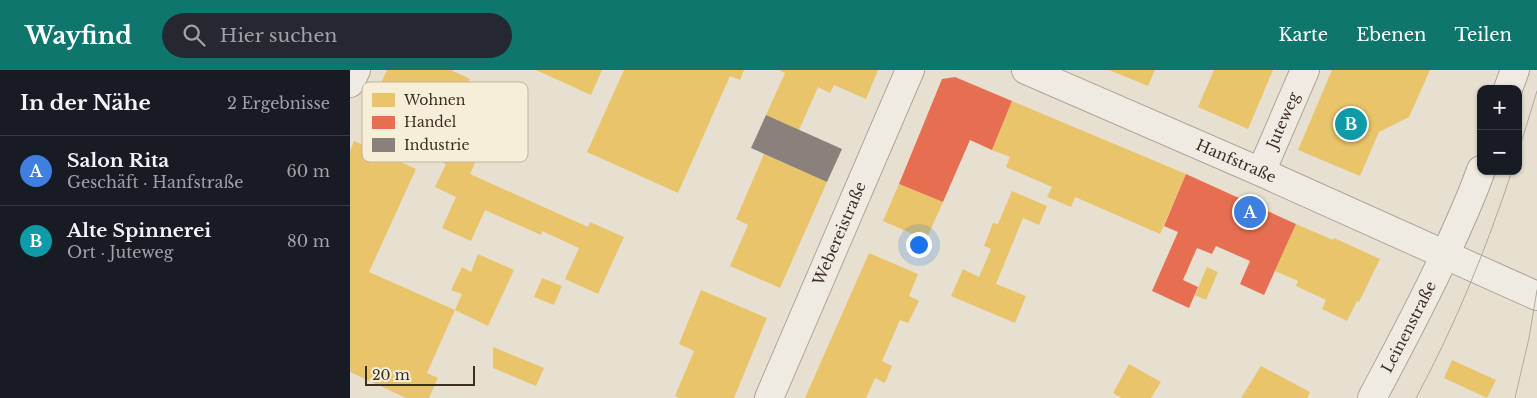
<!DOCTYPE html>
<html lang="de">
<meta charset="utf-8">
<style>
:root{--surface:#171b24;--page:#242831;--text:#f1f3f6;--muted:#9ea1a6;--line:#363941;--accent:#0f766e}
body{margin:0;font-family:"Libre Baskerville",serif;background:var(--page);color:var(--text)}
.controls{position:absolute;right:15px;top:15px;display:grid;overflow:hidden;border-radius:10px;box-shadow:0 1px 4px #0004}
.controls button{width:45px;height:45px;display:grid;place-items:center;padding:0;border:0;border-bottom:1px solid var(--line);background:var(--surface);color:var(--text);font:25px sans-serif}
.scale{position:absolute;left:15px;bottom:12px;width:110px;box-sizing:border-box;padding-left:5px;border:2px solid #3d2e20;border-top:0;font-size:14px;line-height:18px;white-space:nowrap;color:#3d2e20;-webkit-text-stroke:4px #f7eed8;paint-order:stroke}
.you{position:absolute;left:568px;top:174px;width:18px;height:18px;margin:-12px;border:4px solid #fff;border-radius:50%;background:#1a73e8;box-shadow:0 0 0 8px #1a73e833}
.badge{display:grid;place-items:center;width:32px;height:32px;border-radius:50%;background:var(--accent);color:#fff;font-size:16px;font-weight:700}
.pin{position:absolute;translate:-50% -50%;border:2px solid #fff;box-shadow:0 1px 5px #0006}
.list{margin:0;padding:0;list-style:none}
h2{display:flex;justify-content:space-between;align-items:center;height:65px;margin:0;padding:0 20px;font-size:21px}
h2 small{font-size:16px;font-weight:400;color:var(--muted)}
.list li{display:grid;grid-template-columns:32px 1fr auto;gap:15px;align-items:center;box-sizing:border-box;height:70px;padding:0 20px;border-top:1px solid var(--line)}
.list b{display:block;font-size:19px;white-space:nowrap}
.list p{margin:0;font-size:16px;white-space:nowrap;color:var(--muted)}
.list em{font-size:16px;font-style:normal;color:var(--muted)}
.icon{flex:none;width:28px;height:28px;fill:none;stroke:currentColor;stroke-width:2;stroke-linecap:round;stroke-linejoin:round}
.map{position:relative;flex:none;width:1187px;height:328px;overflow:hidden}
header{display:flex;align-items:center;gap:30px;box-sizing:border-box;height:70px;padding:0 25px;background:var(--accent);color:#fff}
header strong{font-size:24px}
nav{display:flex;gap:28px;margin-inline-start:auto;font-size:18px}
.search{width:350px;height:45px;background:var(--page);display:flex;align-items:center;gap:12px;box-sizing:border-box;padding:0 18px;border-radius:28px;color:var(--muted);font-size:19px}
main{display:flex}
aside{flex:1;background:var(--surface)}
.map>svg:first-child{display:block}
.homes{fill:#e9c46a}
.shops{fill:#e76f51}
.industry{fill:#8a817c}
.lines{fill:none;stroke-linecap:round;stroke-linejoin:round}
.minor-casing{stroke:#ada599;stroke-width:30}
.tertiary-casing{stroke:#ada599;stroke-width:30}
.minor{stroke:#efebe3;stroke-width:28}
.tertiary{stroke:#efebe3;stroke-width:28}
.tram{stroke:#afaaa2;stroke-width:1}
.labels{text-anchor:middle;stroke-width:5;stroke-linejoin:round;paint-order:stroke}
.street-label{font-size:15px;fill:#3d2e20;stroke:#f7eed8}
.key{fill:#f7eed8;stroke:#bfb4a1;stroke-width:1}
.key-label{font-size:14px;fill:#3d2e20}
</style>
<header>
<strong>Wayfind</strong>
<div class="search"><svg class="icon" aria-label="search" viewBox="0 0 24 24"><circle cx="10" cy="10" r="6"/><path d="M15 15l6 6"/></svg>Hier suchen</div>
<nav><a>Karte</a><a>Ebenen</a><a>Teilen</a></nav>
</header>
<main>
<aside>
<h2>In der Nähe<small>2 Ergebnisse</small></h2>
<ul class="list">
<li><span class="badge" style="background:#3f7fe0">A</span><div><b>Salon Rita</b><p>Geschäft · Hanfstraße</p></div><em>60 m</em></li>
<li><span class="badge" style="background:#0f9aa8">B</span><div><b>Alte Spinnerei</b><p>Ort · Juteweg</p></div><em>80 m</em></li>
</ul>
</aside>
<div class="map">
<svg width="1187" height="328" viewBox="0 0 1187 328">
<rect width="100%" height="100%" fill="#e7e0d1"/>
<path class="homes" d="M 37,0 L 101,0 L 120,9 L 112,26 L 148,42 L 120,104 L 238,157 L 240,152 L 274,167 L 248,224 L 215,209 L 229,178 L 192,161 L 191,165 L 135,140 L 121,171 L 92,158 L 106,127 L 85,117 L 96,94 L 90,91 L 107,52 L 78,39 L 68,63 L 19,40 Z
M 186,0 L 252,0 L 241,25 Z
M 274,0 L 394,0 L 390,10 L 380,6 L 328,123 L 237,82 Z
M 429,0 L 528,0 L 516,29 L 484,15 L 480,23 L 468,17 L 449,60 L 416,45 L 435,3 Z
M 759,0 L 805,0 L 798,16 Z
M 864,0 L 923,0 L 898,59 L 848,37 Z
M 982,0 L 1080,0 L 1059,47 L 1029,62 L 1010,106 L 948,80 Z
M 662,31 L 836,104 L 810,164 L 725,127 L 721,137 L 697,127 L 702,117 L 656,97 L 660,87 L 642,80 Z
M 4,71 L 66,99 L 19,202 L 105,240 L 112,224 L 101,220 L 112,197 L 121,202 L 128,184 L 164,200 L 138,256 L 105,240 L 77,303 L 88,308 L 79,328 L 56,328 L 0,302 L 0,81 Z
M 414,84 L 477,112 L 430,218 L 380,196 L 398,155 L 386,149 Z
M 549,114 L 593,132 L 576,170 L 533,151 Z
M 662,121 L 697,136 L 689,155 L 673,148 L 646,214 L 676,226 L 665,253 L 601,226 L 613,199 L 629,207 L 641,179 L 634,176 L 643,153 L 648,154 Z
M 946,154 L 983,170 L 984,168 L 1030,189 L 1009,232 L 1007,231 L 997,251 L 972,239 L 976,230 L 946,216 L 948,211 L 925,201 Z
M 519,183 L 568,204 L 559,226 L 569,231 L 558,253 L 550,250 L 532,291 L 542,296 L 535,313 L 525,308 L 516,328 L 455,328 Z
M 857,197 L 868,202 L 856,230 L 845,225 Z
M 192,208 L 212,216 L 204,235 L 184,227 Z
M 351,220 L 417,248 L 384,328 L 330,328 L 325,326 L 344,281 L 329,274 Z
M 143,277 L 194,298 L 186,316 L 143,298 Z
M 1102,290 L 1146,310 L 1137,328 L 1094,308 Z
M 779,294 L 811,312 L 801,328 L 772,328 L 763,323 Z
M 911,296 L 960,322 L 957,328 L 891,328 Z"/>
<path class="shops" d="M 605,7 L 662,31 L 642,80 L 620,70 L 593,132 L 549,114 L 592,9 Z
M 836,104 L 946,154 L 914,225 L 890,214 L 900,191 L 866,176 L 862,184 L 847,178 L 833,210 L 848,217 L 839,238 L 802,221 L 828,162 L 814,156 Z"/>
<path class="industry" d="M 416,45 L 492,79 L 477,112 L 401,78 Z"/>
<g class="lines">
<defs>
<g id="minor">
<path id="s1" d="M 676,0 L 911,102 L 1187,226"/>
<path d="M 0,13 L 6,0"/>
<path id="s2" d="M 911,102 L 955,0"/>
<path id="s3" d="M 419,328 L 560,0"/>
</g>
<g id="tertiary">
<path d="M 1158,19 L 1165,0"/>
<path id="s4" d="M 1022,328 C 1049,277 1076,227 1100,174 C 1111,150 1122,126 1131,100"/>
</g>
</defs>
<use href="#minor" class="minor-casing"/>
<use href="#tertiary" class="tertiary-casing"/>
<use href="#minor" class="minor"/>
<use href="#tertiary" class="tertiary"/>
<path class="tram" d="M 1168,83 L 1187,21
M 1066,328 C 1105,256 1136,179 1162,101
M 1165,328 L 1179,268 L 1187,220"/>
</g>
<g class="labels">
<g class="street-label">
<text dy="5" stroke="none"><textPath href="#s2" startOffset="56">Juteweg</textPath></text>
<text dy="5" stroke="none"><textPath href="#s1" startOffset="229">Hanfstraße</textPath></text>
<text dy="5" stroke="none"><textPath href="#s3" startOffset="179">Webereistraße</textPath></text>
<text dy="5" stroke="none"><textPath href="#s4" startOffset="80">Leinenstraße</textPath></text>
</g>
</g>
<rect x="12" y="12" width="166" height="80" rx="8" class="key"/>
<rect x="22" y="23" width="23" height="14" fill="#e9c46a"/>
<rect x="22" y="46" width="23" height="13" fill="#e76f51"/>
<rect x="22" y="68" width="23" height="14" fill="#8a817c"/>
<g class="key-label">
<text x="54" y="35">Wohnen</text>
<text x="54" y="57">Handel</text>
<text x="54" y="80">Industrie</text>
</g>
</svg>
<div class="controls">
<button>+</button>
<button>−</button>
</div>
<div class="scale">20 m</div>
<div class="you"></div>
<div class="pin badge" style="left:900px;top:142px;background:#3f7fe0">A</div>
<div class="pin badge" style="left:1001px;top:54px;background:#0f9aa8">B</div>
</div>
</main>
